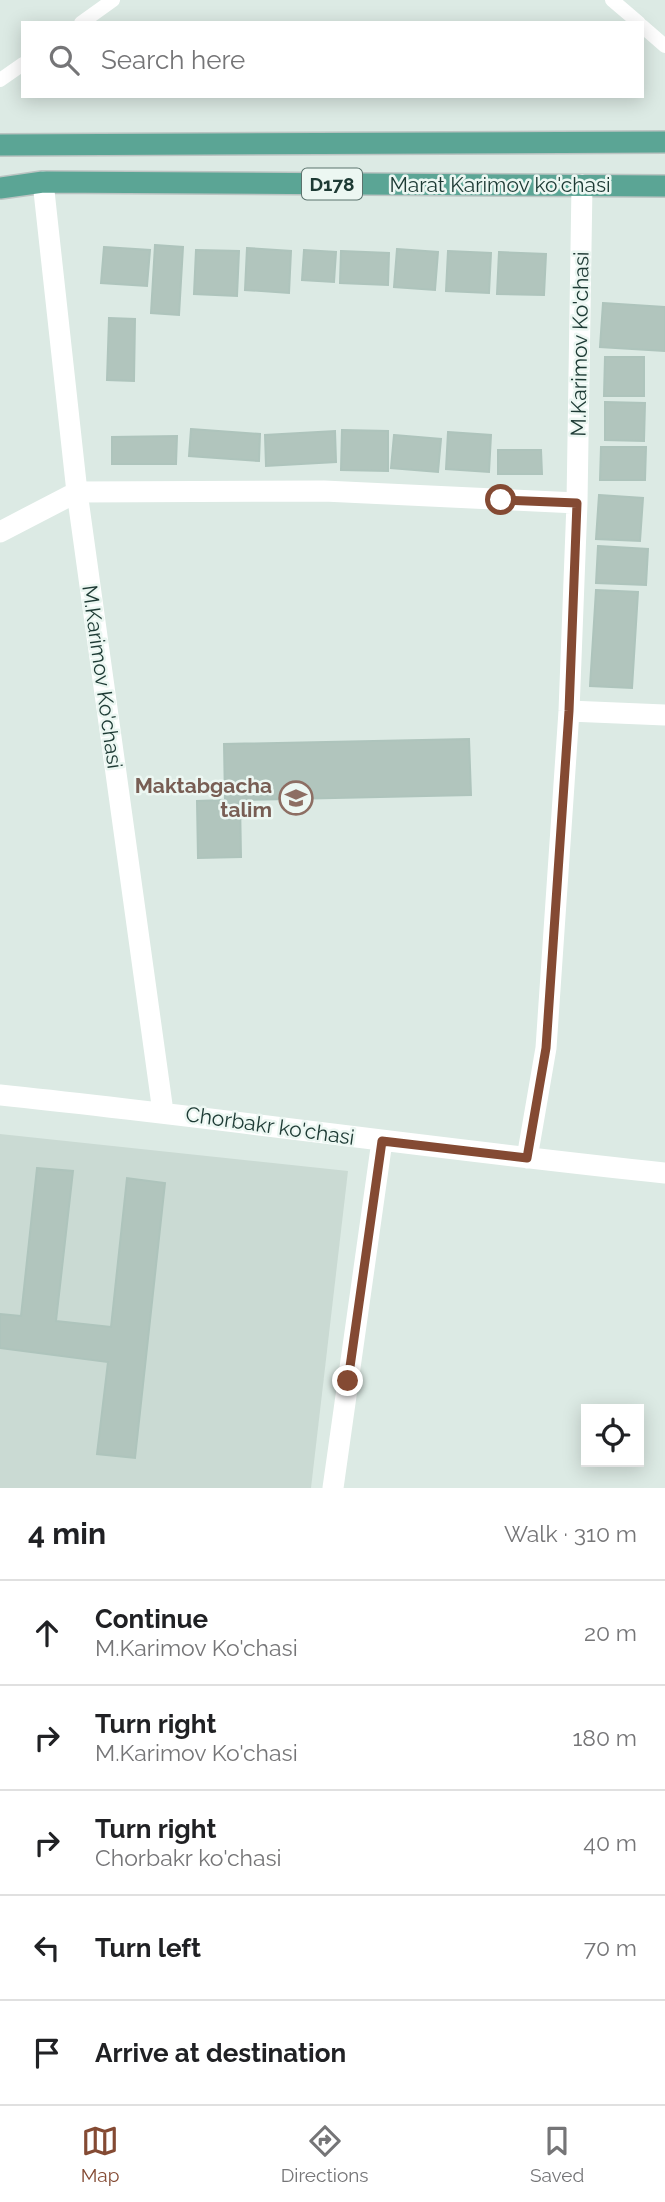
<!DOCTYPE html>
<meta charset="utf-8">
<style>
:root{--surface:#fff;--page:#f2f2f2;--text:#202124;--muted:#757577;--line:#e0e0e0;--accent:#844a33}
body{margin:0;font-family:Raleway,sans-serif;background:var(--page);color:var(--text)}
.controls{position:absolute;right:21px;bottom:21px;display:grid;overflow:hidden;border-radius:0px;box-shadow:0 4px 18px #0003}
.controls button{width:63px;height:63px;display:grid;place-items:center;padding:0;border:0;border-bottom:2px solid var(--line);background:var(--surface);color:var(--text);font:35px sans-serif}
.stop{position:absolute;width:21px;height:21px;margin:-16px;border:5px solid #844a33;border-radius:50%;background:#fff}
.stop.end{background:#844a33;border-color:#fff;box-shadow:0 2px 7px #0008}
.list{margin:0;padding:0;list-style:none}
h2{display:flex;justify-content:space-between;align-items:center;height:91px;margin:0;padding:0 28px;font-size:30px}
h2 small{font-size:23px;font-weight:400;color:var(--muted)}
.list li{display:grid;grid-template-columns:46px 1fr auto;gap:21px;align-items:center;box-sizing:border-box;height:105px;padding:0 28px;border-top:2px solid var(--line)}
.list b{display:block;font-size:26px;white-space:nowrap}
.list p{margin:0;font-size:23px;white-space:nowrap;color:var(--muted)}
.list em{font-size:23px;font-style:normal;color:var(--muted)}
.icon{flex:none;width:38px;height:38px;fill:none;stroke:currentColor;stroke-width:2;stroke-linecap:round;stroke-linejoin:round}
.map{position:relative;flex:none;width:665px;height:1488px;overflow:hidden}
.search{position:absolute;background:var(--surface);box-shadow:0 4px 18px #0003;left:21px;right:21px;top:21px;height:77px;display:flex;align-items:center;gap:18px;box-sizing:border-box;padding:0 24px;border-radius:0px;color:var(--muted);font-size:26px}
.sheet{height:616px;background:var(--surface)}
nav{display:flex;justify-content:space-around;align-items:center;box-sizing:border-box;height:98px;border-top:2px solid var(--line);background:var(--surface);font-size:19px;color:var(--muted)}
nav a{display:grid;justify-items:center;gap:4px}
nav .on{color:var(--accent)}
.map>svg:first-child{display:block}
.built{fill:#cadad3}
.building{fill:#b1c5bd;stroke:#aec4bc;stroke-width:2}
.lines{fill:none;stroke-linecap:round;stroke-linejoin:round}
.primary-casing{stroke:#bbc4c2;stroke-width:24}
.service{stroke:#fff;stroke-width:14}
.minor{stroke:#fff;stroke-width:21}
.primary{stroke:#5ba595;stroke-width:21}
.route{stroke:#844a33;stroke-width:9}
.labels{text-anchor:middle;stroke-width:5;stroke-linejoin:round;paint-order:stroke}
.shield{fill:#ecf7f2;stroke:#5b736d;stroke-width:2}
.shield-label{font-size:19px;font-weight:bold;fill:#1d3a34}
.street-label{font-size:21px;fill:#1d3a34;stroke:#ecf7f2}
.education-label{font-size:21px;font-weight:bold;fill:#785e54;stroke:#ecf7f2;text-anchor:end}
</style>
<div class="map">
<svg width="665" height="1488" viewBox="0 0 665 1488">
<rect width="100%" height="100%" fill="#dceae4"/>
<path class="built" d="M 0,1134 L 348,1171 L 311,1488 L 0,1488 Z"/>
<path class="building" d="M 155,245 L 183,247 L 179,315 L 151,313 Z
M 104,247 L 150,250 L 147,286 L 101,283 Z
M 247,248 L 291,251 L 289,293 L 245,290 Z
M 397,249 L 438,252 L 435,290 L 394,287 Z
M 196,250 L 239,251 L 237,296 L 194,294 Z
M 304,250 L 336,252 L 334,282 L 302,280 Z
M 341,251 L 389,253 L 388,285 L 340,283 Z
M 448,251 L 491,253 L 489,293 L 446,291 Z
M 499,252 L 546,254 L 544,295 L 497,294 Z
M 603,303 L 665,307 L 665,351 L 600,347 Z
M 109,318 L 135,319 L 134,381 L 107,380 Z
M 605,357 L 644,357 L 644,396 L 604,396 Z
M 605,402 L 645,403 L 644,441 L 605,440 Z
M 191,429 L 260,434 L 259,461 L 189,456 Z
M 342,430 L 388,431 L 388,471 L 341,470 Z
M 335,431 L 336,462 L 266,466 L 265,435 Z
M 448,432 L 491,435 L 489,472 L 446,469 Z
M 394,435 L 441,439 L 438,472 L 391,468 Z
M 177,436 L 176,464 L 112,464 L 112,437 Z
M 601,447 L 646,447 L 645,480 L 600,480 Z
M 498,450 L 541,450 L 542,474 L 498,474 Z
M 599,495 L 643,498 L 640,541 L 596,539 Z
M 598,546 L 648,549 L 646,585 L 596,583 Z
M 596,590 L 638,592 L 632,688 L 590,686 Z
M 469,739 L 471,795 L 240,800 L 241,857 L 198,858 L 197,801 L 225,800 L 224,744 Z
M 37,1168 L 73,1171 L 56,1321 L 111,1327 L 127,1178 L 165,1183 L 135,1458 L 97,1454 L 108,1362 L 0,1348 L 0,1314 L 21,1316 Z"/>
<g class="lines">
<defs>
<path id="primary" d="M 0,145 L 665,142
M 0,188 L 43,182 L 665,186"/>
</defs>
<use href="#primary" class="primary-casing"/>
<path class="service" d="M 612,0 L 639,23
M 81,23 L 113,0
M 642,26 L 665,46
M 0,80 L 23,64"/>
<path class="minor" d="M 43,182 L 77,492 L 163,1112
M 0,532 L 77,492 L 324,491 L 577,503
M 569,711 L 665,715
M 0,1095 C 222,1118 443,1150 665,1173
M 527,1158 L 546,1048 L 569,711 L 577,503 L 582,185
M 333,1488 L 382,1141"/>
<use href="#primary" class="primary"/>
</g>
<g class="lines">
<path class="route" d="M 348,1381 L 382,1141 L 527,1158 L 546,1048 L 569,711 L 577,503 L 501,500"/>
</g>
<defs>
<symbol id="school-ring" viewBox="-11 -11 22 22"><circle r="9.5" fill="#ecf7f2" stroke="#8d6e63" stroke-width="1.5"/><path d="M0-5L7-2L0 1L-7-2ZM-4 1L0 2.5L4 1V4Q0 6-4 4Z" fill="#8d6e63"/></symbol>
</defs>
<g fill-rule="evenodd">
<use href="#school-ring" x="277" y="779" width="38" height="38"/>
</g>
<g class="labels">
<rect class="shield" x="302" y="168.5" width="60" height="31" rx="5"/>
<g class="shield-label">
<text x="332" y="191">D178</text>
</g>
<g class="street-label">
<text x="500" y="192">Marat Karimov ko'chasi</text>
<text transform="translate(580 344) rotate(-89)" y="7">M.Karimov Ko'chasi</text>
<text transform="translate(102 677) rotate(82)" y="7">M.Karimov Ko'chasi</text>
<text transform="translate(270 1126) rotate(8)" y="7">Chorbakr ko'chasi</text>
</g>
<g class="education-label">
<text x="272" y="793">Maktabgacha<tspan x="272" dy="24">talim</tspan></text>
</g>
</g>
</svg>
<div class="controls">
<button><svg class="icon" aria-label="locate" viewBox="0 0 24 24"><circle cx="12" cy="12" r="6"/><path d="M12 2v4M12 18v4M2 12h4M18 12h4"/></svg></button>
</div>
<div class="stop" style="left:501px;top:500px"></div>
<div class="stop end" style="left:348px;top:1381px"></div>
<div class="search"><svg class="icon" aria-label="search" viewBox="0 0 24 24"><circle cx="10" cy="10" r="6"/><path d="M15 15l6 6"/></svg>Search here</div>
</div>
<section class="sheet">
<h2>4 min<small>Walk · 310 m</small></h2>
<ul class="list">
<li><svg class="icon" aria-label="ahead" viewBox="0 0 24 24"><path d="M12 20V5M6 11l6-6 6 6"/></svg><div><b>Continue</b><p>M.Karimov Ko'chasi</p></div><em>20 m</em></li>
<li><svg class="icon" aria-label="right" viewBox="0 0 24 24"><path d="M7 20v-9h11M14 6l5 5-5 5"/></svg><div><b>Turn right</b><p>M.Karimov Ko'chasi</p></div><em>180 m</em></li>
<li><svg class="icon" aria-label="right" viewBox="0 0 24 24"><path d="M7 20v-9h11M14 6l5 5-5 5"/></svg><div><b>Turn right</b><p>Chorbakr ko'chasi</p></div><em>40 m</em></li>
<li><svg class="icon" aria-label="left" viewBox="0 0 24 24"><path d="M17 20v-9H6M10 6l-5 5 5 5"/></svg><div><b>Turn left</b></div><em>70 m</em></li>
<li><svg class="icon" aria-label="arrive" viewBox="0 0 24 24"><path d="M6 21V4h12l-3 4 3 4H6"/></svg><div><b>Arrive at destination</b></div></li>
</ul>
</section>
<nav>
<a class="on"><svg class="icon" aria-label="map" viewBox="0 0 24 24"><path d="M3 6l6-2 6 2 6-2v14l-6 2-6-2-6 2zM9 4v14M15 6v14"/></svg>Map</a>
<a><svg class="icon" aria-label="directions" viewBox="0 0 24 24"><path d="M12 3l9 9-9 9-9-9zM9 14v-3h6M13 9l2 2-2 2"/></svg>Directions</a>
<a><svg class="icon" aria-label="saved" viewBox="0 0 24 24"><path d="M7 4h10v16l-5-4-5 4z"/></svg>Saved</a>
</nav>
